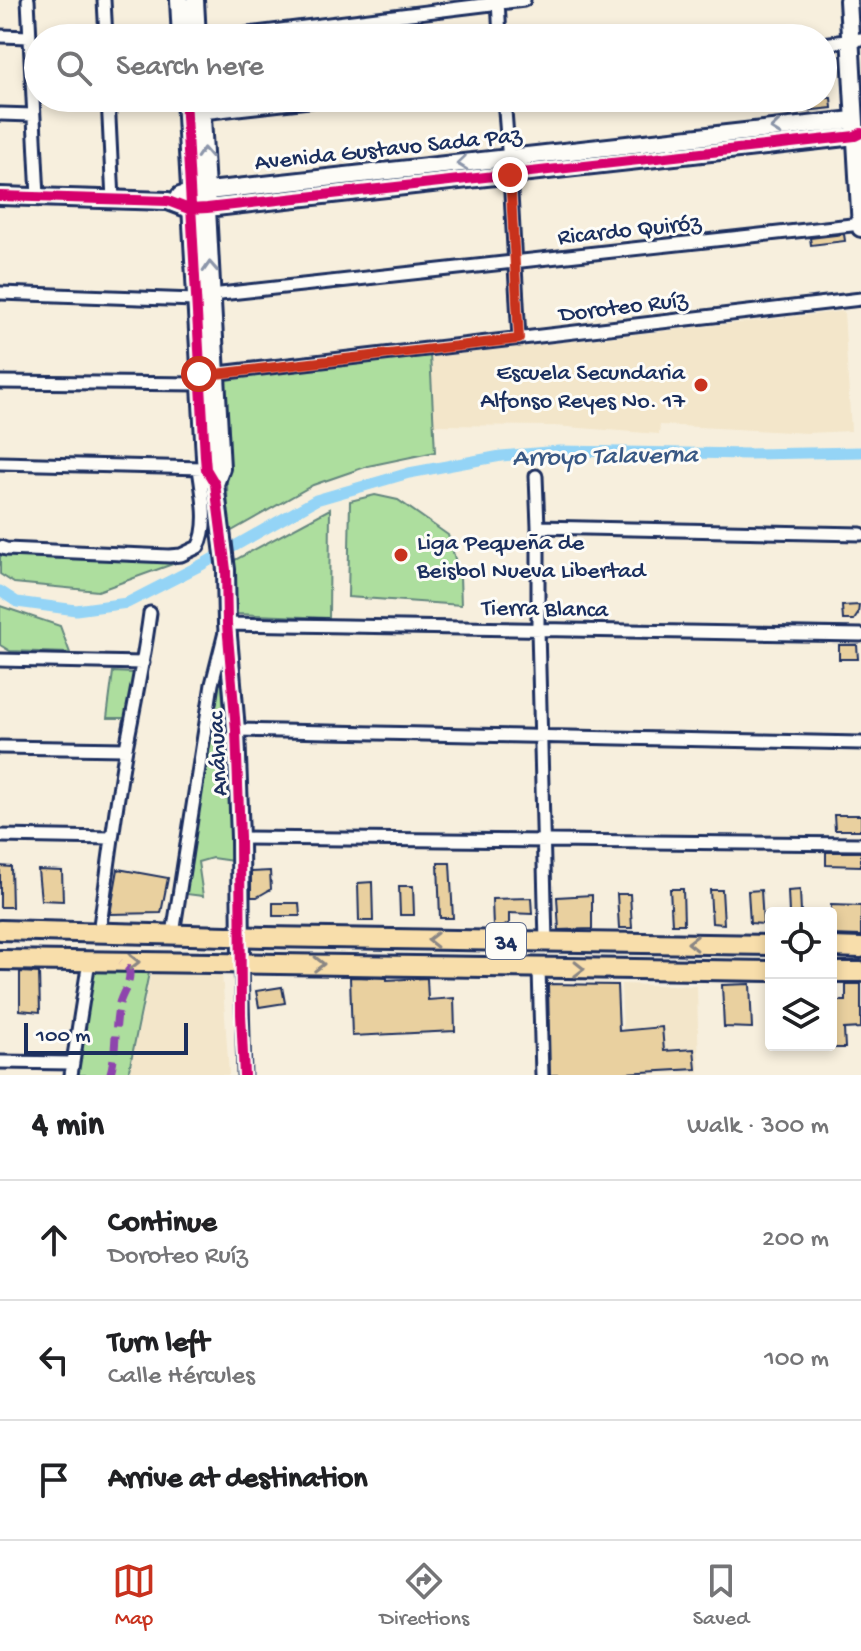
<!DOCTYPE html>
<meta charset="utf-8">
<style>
:root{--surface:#fff;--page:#f2f2f2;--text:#202124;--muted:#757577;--line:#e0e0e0;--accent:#c8321e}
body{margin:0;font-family:"Gochi Hand",sans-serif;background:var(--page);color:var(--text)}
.controls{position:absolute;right:24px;bottom:24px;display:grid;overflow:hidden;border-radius:8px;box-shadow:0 4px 12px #0003}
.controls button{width:72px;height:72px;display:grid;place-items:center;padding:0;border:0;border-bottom:2px solid var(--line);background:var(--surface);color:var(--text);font:40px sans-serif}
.scale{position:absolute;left:24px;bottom:20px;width:164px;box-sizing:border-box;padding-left:8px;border:4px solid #1b2f5e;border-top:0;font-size:22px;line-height:28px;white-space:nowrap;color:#1b2f5e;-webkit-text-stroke:6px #fdfcf7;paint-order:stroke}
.stop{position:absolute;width:24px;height:24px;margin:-18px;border:6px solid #c8321e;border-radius:50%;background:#fff}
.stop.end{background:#c8321e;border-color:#fff;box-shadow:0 2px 8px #0008}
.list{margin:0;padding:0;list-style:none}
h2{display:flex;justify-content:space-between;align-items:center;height:104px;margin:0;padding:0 32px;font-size:34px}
h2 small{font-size:26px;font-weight:400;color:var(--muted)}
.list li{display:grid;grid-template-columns:52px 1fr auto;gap:24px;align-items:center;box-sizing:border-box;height:120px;padding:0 32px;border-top:2px solid var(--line)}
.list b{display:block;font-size:30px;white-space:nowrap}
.list p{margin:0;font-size:26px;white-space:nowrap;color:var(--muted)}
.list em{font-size:26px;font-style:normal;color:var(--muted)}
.icon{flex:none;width:44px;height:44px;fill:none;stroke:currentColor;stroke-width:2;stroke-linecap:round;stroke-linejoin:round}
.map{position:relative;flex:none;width:861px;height:1075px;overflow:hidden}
.search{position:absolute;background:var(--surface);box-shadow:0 4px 12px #0003;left:24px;right:24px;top:24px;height:88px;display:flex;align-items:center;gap:20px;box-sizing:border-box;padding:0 28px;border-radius:44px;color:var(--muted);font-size:30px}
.sheet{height:464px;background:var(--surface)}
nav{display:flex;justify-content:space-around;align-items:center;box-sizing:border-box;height:112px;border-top:2px solid var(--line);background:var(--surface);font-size:22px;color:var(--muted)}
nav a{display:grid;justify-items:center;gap:4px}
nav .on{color:var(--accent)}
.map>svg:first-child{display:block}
.built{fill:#f3e6ca}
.green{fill:#adde9e;stroke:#64867e;stroke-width:2}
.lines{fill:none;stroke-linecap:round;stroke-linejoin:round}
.canal{stroke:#94d4f6;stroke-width:11}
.building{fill:#e9d09f;stroke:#1b2f5e;stroke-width:2}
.street-casing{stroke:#1b2f5e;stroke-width:17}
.secondary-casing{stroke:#1b2f5e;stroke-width:22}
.primary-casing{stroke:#1b2f5e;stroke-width:24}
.street{stroke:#fdfcf7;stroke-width:11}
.secondary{stroke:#fdfcf7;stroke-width:16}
.primary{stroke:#f8deab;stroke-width:18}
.quiet{stroke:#8e44ad;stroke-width:8;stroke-dasharray:16 8;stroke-linecap:butt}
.cycleway-casing{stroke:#fdfcf7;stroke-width:15}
.cycleway{stroke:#d6006c;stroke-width:10}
.oneway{stroke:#8c96aa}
.oneway2{stroke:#8a8684}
.route{stroke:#c8321e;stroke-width:10}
.poi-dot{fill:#c8321e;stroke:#fdfcf7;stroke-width:3}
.labels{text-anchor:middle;stroke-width:6;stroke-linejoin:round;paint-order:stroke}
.shield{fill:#fdfcf7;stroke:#5f6c8c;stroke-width:2}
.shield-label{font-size:22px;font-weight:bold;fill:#1b2f5e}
.street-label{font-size:24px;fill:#1b2f5e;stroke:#fdfcf7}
.poi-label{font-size:24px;fill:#1b2f5e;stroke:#fdfcf7;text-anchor:end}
.water-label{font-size:26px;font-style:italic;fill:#395884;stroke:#fdfcf7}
</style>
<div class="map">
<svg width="861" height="1075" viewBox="0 0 861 1075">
<rect width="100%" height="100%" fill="#f7efdd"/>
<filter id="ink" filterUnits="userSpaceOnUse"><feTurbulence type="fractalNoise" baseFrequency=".0125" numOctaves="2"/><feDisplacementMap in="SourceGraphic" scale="16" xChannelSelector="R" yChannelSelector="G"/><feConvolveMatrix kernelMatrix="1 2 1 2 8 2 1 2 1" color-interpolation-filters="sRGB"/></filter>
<g filter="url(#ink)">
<path class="built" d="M 844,311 L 851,431 L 808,433 L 660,425 L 659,434 L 554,426 L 434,425 L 431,357 Z
M 151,972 L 222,973 L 229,1075 L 129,1075 Z
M 621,984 L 697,986 L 699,1073 L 625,1074 Z"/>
<path class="green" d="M 430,354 L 435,452 L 368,466 L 313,485 L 228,533 L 225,376 Z
M 375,495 L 398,500 L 448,535 L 460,576 L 461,605 L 348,597 L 350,501 Z
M 330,509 L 329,618 L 236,614 L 233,561 Z
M 0,554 L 181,561 L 98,591 L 14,583 L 0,574 Z
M 0,606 L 60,626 L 70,653 L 10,651 L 0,645 Z
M 113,672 L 134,673 L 126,718 L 107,718 Z
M 219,684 L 222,684 L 233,861 L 212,858 L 198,862 L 203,896 L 186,894 Z
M 94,964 L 150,968 L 128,1075 L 76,1075 Z"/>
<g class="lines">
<path class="canal" d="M 0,591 L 17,602 L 76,610 L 127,603 L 203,564 L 316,500 L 409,473 L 501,456 L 559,451 L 749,454 L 861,452"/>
</g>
<path class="building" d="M 794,98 L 831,98 L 832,108 L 795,112 Z
M 844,234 L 845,241 L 811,245 L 810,238 Z
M 859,605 L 858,614 L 854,620 L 843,620 L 842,606 Z
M 839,645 L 857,645 L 858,659 L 839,659 Z
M 834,815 L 861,815 L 861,830 L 835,830 Z
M 826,852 L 861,852 L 861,866 L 826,865 Z
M 438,863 L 450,863 L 453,918 L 440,918 Z
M 0,866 L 11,867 L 12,907 L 0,907 Z
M 118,869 L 168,878 L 161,913 L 110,914 Z
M 38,870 L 62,871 L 63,901 L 41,900 Z
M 270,871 L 271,889 L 257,897 L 251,897 L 251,872 Z
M 372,882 L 373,921 L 359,921 L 358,883 Z
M 399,886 L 413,886 L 414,915 L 400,915 Z
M 670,889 L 683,889 L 684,924 L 672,924 Z
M 710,890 L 722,890 L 724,924 L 712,923 Z
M 761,890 L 763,924 L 750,923 L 748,891 Z
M 800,890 L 801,913 L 789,913 L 788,891 Z
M 617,894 L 630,894 L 632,928 L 619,928 Z
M 592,895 L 592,929 L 559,930 L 557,897 Z
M 531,898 L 532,914 L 509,913 L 509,923 L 503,927 L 493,928 L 492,899 Z
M 273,903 L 299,903 L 300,916 L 273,916 Z
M 831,905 L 861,906 L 861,936 L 831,935 Z
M 20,972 L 39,973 L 40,1012 L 20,1010 Z
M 350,977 L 387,978 L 387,980 L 427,978 L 428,1000 L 454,998 L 455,1031 L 352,1036 Z
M 548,984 L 617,985 L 619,1031 L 662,1027 L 664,1051 L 694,1049 L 696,1069 L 587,1075 L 550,1075 Z
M 750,984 L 752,1028 L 724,1027 L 722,985 Z
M 846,984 L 861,984 L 861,1028 L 844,1029 L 845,1048 L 831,1048 L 831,1001 L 846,1001 Z
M 282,987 L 285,1003 L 259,1007 L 256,991 Z"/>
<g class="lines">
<defs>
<path id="street" d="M 28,0 L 38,197
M 104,0 L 106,38
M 498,0 L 500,38
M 0,36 L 30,37
M 215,38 L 524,0
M 823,44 L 861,39
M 108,98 L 113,200
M 504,98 L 510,175 L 519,339
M 202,113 L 336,98
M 0,114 L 33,115
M 0,293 L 195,300
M 211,295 L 861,224
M 210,374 L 861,299
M 0,382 L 200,384
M 0,463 L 203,468
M 536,476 L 538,527 L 538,629 L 546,942
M 538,527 L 861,534
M 0,547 L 6,549 L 169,556 L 181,555 L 198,547 C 210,526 202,492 199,468
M 0,660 L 143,663
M 236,730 L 861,743
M 0,747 L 126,749
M 0,836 L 112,838
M 240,838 L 861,844
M 99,932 C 108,871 115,809 126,748 C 135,703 144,659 150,613
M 173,934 L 212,684 L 227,624 L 861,635
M 241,963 L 244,1075
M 539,969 L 542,1075
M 0,1062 L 73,1063
M 71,1075 L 89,961"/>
<path id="secondary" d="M 179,0 L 181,38
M 195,0 L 197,38
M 848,0 L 861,228
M 185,98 L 205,457 L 206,469 L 215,484 L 226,570 L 227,624 L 236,730 L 240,838 L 241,963
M 201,98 L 221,468 L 215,484
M 0,196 L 168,201 L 189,209 L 207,208 L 855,136
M 180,196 L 190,193 L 853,120"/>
<path id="primary" d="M 0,930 L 266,937 L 771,945
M 831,947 L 861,948
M 0,960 L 771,971
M 831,972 L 861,972"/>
</defs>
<use href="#street" class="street-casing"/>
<use href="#secondary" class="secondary-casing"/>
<use href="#primary" class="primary-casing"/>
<use href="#street" class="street"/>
<use href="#secondary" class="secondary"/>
<use href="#primary" class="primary"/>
<path class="quiet" d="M 110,1075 C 117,1052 114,1028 119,1005 C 122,992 132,983 129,969 L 120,962"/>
<defs>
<path id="cycleway" d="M 185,98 L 205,457 L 206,469 L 215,484 L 226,570 L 227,624 L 236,730 L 240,838 L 241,1014 L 244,1075
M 0,196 L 168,201 L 189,209 L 207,208 L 855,136 L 861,133"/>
</defs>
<use href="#cycleway" class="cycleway-casing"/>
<use href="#cycleway" class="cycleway"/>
</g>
<defs><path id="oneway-chevron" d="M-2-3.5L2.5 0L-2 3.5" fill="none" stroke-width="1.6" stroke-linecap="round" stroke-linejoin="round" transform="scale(2)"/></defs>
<g class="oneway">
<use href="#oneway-chevron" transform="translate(776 128) rotate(174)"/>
<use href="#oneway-chevron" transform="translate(204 153) rotate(-93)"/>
<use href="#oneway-chevron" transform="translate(462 163) rotate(174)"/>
<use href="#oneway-chevron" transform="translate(210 267) rotate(-93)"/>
</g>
<g class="oneway2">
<use href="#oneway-chevron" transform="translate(433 940) rotate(-179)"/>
<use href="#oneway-chevron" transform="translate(693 943) rotate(-179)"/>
<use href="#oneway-chevron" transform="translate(134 962)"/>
<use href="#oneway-chevron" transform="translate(319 964) rotate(1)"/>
<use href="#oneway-chevron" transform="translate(579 969) rotate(1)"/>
</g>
</g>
<g class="lines" filter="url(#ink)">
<path class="route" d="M 199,374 L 216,374 L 519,339 L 510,175"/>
</g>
<g class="poi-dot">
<circle cx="701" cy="385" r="8"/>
<circle cx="401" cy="555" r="8"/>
</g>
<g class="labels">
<rect class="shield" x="486" y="923" width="40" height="36" rx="6"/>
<g class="shield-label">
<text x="506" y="949">34</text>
</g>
<g class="street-label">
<text transform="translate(388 147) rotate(-6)" y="8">Avenida Gustavo Sada Paz</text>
<text transform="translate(629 228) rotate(-6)" y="8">Ricardo Quiróz</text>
<text transform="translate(623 305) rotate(-7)" y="8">Doroteo Ruíz</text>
<text transform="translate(545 607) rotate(1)" y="8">Tierra Blanca</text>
<text transform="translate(216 754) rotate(-93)" y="8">Anáhuac</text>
</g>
<g class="poi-label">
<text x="685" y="379">Escuela Secundaria<tspan x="685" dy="28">Alfonso Reyes No. 17</tspan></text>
<text x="417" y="549" text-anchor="start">Liga Pequeña de<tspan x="417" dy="28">Beisbol Nueva Libertad</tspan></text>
</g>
<g class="water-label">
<text transform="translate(605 454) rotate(-1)" y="9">Arroyo Talaverna</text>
</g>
</g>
</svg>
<div class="controls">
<button><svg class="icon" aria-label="locate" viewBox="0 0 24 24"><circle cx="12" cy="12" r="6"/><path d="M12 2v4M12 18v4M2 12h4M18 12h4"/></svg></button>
<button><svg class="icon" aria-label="layers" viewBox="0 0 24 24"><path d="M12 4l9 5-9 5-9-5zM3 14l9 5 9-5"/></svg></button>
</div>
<div class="scale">100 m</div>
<div class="stop" style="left:199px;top:374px"></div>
<div class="stop end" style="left:510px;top:175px"></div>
<div class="search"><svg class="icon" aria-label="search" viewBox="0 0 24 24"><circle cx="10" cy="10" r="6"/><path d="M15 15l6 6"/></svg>Search here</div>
</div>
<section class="sheet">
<h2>4 min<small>Walk · 300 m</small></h2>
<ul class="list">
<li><svg class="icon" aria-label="ahead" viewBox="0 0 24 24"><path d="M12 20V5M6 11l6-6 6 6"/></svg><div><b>Continue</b><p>Doroteo Ruíz</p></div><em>200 m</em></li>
<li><svg class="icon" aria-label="left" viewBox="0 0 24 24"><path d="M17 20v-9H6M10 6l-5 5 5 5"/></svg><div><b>Turn left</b><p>Calle Hércules</p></div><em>100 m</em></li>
<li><svg class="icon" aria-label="arrive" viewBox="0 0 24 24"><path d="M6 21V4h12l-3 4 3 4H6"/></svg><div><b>Arrive at destination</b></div></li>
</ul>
</section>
<nav>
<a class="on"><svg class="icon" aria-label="map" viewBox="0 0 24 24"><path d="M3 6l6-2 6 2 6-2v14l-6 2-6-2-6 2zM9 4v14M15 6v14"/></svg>Map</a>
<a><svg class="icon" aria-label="directions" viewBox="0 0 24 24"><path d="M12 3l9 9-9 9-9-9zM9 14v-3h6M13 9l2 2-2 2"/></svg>Directions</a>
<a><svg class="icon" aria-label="saved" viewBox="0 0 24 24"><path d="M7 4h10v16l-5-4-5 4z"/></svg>Saved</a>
</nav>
